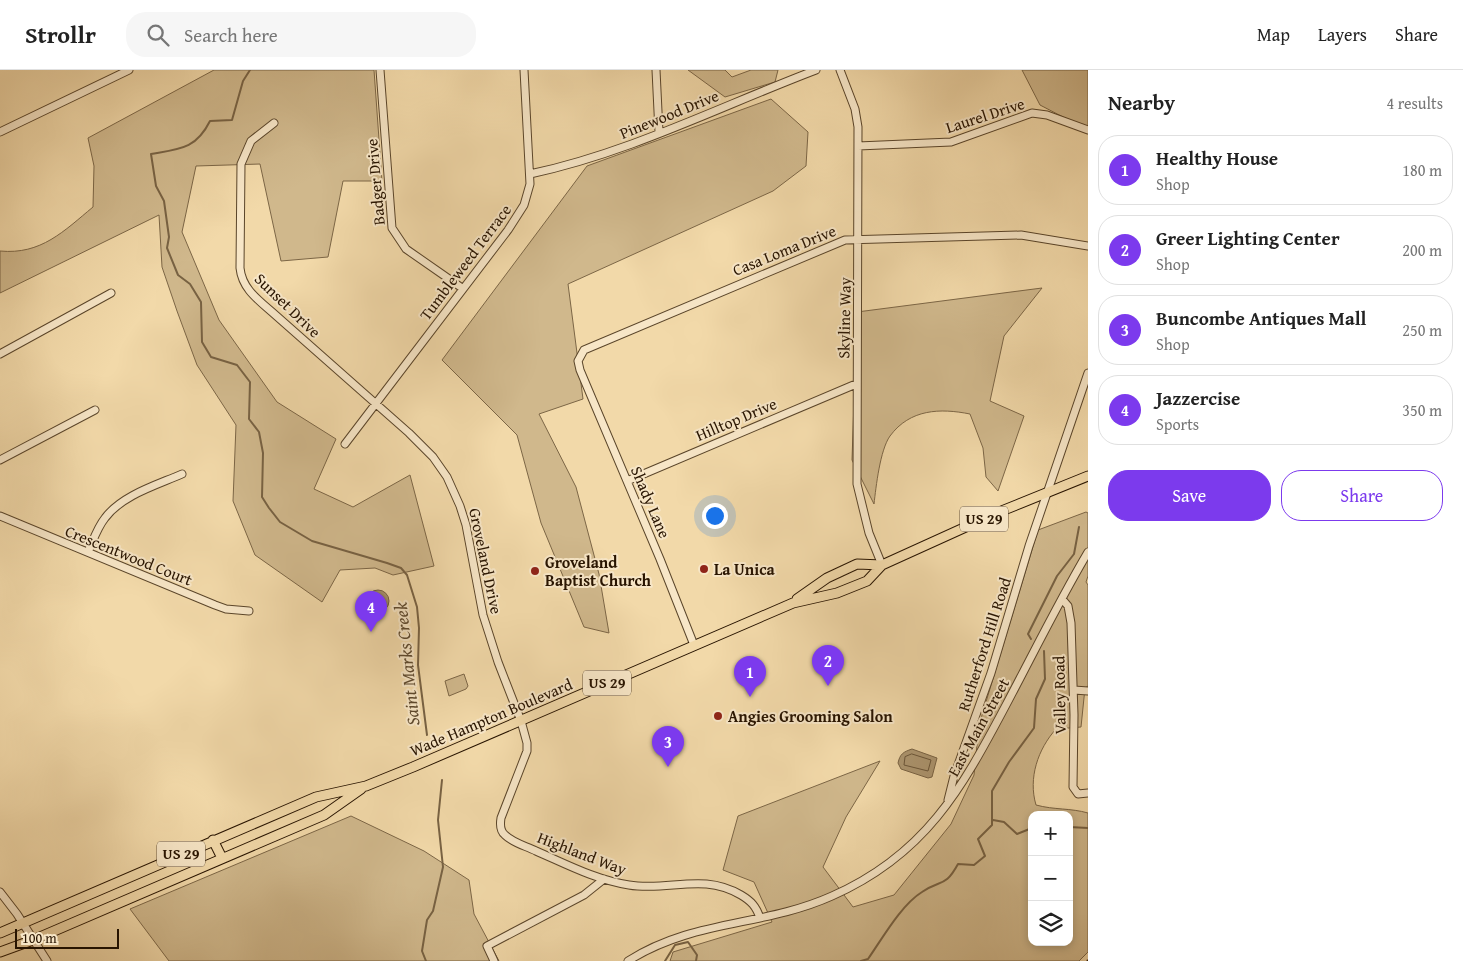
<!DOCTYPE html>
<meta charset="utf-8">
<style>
:root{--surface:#fff;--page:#f6f6f6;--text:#222;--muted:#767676;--line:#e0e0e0;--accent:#7c3aed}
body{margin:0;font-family:"Gentium Book Plus",serif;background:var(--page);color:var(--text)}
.controls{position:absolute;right:15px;bottom:15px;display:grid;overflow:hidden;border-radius:10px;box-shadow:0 2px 8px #0003}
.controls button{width:45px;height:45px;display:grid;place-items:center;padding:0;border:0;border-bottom:1px solid var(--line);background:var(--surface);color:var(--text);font:25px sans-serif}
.scale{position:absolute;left:15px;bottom:12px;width:104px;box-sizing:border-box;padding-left:5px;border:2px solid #281400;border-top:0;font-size:14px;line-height:18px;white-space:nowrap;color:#281400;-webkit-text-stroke:4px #f7e6c7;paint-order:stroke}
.you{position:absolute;left:714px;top:445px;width:18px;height:18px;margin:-12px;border:4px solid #fff;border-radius:50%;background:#1a73e8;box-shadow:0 0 0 8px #1a73e833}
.badge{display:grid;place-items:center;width:32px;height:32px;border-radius:50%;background:var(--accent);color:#fff;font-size:16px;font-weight:700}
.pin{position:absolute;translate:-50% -41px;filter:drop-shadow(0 1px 2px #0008)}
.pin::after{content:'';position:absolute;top:26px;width:18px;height:15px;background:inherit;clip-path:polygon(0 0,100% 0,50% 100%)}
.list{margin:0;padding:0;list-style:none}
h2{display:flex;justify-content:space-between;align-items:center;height:65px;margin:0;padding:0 20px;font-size:21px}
h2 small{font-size:16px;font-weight:400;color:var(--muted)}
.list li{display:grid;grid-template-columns:32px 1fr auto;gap:15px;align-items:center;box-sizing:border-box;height:70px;margin:0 10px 10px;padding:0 10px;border:1px solid var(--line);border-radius:20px}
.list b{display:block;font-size:19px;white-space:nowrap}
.list p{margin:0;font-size:16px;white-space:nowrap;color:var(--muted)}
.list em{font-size:16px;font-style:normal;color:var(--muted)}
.actions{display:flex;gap:10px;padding:15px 20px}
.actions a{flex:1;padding:11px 0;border:1px solid var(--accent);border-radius:20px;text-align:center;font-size:18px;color:var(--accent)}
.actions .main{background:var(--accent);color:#fff}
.icon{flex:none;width:28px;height:28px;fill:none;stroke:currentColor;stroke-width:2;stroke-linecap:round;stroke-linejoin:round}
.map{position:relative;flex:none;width:1088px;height:891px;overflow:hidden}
header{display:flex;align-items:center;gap:30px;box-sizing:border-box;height:70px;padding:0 25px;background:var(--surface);border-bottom:1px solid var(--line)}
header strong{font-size:24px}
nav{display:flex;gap:28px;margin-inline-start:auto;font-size:18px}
.search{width:350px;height:45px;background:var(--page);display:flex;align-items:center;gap:12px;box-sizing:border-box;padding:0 18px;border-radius:20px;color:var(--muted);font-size:19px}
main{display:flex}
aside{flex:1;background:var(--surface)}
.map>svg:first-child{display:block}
.green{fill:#d0b88c;stroke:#7c6646;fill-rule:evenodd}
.water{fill:#ad9670;stroke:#786243}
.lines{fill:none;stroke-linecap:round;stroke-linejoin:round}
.shore{stroke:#6a5538;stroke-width:1}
.stream{stroke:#786243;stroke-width:2}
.minor-casing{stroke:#5a452a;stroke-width:9}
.major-casing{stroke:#281400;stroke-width:11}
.minor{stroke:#f7e6c7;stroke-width:7}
.major{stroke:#f2d9a9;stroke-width:9}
.rail{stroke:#281400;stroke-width:2;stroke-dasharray:9 9;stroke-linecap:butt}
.poi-dot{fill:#8f2418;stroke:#f7e6c7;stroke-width:2}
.labels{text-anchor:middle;stroke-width:4;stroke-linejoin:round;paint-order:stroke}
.shield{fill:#f7e6c7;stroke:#66533c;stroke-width:1}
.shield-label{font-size:15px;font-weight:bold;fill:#281400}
.street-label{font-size:16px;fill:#281400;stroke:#f7e6c7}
.poi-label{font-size:16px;font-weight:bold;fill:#281400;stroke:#f7e6c7;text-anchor:start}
.water-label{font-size:18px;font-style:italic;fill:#5d482d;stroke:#f7e6c7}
</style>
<header>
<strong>Strollr</strong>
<div class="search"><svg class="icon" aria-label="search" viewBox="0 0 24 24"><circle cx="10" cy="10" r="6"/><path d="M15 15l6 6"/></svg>Search here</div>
<nav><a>Map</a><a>Layers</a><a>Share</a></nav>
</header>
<main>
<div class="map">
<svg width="1088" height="891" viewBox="0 0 1088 891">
<rect width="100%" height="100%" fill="#f2d9a9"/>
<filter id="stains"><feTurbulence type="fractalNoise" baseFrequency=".004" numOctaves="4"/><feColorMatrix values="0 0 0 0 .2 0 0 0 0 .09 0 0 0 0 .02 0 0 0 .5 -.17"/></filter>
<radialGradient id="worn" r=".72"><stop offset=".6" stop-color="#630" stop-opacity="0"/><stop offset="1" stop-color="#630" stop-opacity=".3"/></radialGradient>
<path class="green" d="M 214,0 L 374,0 L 382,111 L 343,111 L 328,187 L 281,191 L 260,94 L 196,96 L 182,162 L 219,250 L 277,332 L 336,369 L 314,419 L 353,437 L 410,405 L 434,496 L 393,505 L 375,498 L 340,500 L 322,532 L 255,485 L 233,431 L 236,355 L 197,295 L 177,241 L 162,197 L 159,145 L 0,223 L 0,181 C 41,185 64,161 93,137 L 94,96 L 88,68 Z
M 688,0 L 725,0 L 732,7 L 751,0 L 778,0 L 775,12 L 725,27 Z
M 1022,0 L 1088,0 L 1088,60 L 1040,35 Z
M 771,29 L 808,62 L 806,96 L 773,121 L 568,214 L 583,329 L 539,344 L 576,417 L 599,504 L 609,563 L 584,557 L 541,453 L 517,365 L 442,290 L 587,96 Z
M 1042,218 L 1004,266 L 990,331 L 1024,346 L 998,421 L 986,407 L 983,378 L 970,344 C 940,338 910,339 890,366 C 880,380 876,417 874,434 L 852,390 L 857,242 Z
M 1086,442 L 1088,443 L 1088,506 L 1086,512 L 1088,515 L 1088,616 L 1085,618 L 1081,657 L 1056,659 C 1038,679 1028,708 1036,735 C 1054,740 1071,738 1088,743 L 1088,882 L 1079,891 L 670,891 L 673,882 L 772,852 L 754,812 L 723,800 L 738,746 L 880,691 L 846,747 L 823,797 L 853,837 L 894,825 L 951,754 L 974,705 L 979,655 L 1038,460 ZM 1032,745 L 1069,745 L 1069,872 L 1032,872 Z
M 464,604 L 468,616 L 466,619 L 449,626 L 445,611 Z
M 351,746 L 424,781 L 469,810 L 474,844 L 499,891 L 169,891 L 130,839 Z"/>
<path class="water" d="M367 531a11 11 0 1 1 22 0a11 11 0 1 1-22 0Z
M 912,679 L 937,688 L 932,707 L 928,708 L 901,699 L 898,693 C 900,684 903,682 912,679 Z"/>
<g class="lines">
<path class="shore" d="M 912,684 L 931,690 L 928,701 L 904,695 L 905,687 Z"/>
<path class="stream" d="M 250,0 L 243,11 L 232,50 L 210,51 C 196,79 180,79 151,84 L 156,116 L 164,131 L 169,167 L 167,178 L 178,205 L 190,214 L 201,232 L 202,272 L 211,287 L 237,295 L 250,312 L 249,349 L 259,362 L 263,383 L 262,427 L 269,438 L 280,452 L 312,471 L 387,493 L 401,498 L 407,505 L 417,537 L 419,558 L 418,595 L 427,665
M 1031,569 L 1028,564 L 1057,506 L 1074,484 L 1079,457
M 993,750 L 1004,752 L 1017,764 L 1032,758
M 1069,757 L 1088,758
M 426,891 L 422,881 L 427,850 L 433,841 L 443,797 L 438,750 L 442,710
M 665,891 L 675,875 L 688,872 L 697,885 L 696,891
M 861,891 L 868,889 C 882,869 901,835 922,822 C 941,809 945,818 958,794 L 974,795 L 985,786 L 978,769 L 992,755 L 992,721 L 1009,692 L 1034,658 L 1036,629 L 1045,609 L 1044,581"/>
<defs>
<path id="minor" d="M 380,0 L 392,158 L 406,179 L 462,218
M 656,0 L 659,62
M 840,0 L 855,39 L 858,57 L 857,414 L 869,463 L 882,495
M 274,53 L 251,71 L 241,94 L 240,198 C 242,218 257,229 272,242 L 409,363 L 433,387 L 447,407 L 460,436 L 466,455 L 483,545 L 498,592 L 521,651 L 527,673 L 527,681 L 501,748 C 500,754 500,761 505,765 C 513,773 526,776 536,781 C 566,794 596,810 629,815 C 669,822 702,802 741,825 C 751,831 756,836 760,848
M 0,62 L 129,0
M 858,76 L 951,72 L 1032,43 L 1047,45 L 1088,60
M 530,104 C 629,83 721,36 816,0
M 0,284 L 111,223
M 345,374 L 508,160 L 524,135 L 530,114 L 524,0
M 0,390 L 95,340
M 627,411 L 856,314
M 0,446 L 215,535 L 226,539 L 249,541
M 88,482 C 93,471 97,458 105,448 C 122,425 157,415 182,404
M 1062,529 L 1068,536 L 1071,553 L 1074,645 L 1073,717 L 1078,724 L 1088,723
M 694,575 L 660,489 L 580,300 L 578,291 L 584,280 L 845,170 L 1021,165 L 1088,176
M 1074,620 L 1088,621
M 948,730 L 954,706 L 991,603 L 1029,476 L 1088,303
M 0,822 L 17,844 L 47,891
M 494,891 L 487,876 L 584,825 L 604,809
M 628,891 C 694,849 763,857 832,826 C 925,785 961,720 1006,635 C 1033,584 1059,531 1088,482"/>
<path id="major" d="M 797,529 L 827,508 L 857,494 L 882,495
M 213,770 L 222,788
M 0,863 L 316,727 L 366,716 L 413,697 L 793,533 L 837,523 L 867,511 L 882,495 L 999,442 L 1088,406
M 0,882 L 33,870 L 324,745 L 361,719"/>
</defs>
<use href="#minor" class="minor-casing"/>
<use href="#major" class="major-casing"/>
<use href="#minor" class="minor"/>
<use href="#major" class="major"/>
<path class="rail" d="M 1087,891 L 1088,890"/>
</g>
<g class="poi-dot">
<circle cx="704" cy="499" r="5"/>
<circle cx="535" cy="501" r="5"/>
<circle cx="718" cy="646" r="5"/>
</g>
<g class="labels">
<g class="shield">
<rect x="960" y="436.5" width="48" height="25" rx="4"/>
<rect x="583" y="600.5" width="48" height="25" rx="4"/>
<rect x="157" y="771.5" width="48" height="25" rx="4"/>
</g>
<g class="shield-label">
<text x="984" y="454">US 29</text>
<text x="607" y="618">US 29</text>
<text x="181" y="789">US 29</text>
</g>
<g class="street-label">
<text transform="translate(669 44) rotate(-22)" y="6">Pinewood Drive</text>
<text transform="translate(985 45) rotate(-18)" y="6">Laurel Drive</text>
<text transform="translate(375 112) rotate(-95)" y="6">Badger Drive</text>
<text transform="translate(784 180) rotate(-22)" y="6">Casa Loma Drive</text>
<text transform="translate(465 192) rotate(-53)" y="6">Tumbleweed Terrace</text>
<text transform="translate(288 235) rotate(44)" y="6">Sunset Drive</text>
<text transform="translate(844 248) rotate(-89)" y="6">Skyline Way</text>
<text transform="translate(736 349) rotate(-23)" y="6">Hilltop Drive</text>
<text transform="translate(651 432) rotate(67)" y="6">Shady Lane</text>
<text transform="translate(129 485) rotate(22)" y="6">Crescentwood Court</text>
<text transform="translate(486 491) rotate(78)" y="6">Groveland Drive</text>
<text transform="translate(984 574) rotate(-72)" y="6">Rutherford Hill Road</text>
<text transform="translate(1059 625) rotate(-91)" y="6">Valley Road</text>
<text transform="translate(491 647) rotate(-23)" y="6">Wade Hampton Boulevard</text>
<text transform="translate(978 657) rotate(-61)" y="6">East Main Street</text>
<text transform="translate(582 783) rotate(21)" y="6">Highland Way</text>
</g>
<g class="poi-label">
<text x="545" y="498">Groveland<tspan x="545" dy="18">Baptist Church</tspan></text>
<text x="714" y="505">La Unica</text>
<text x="728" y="652">Angies Grooming Salon</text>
</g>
<g class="water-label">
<text transform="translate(407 594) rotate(-96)" y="6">Saint Marks Creek</text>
</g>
</g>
<rect width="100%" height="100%" filter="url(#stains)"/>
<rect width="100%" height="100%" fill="url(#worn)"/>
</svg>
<div class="controls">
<button>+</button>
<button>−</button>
<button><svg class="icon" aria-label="layers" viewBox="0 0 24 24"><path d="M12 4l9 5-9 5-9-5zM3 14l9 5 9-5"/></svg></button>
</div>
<div class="scale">100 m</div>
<div class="you"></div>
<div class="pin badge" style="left:750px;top:627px">1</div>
<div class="pin badge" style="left:828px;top:616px">2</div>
<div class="pin badge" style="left:668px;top:697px">3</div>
<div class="pin badge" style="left:371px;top:562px">4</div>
</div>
<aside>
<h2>Nearby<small>4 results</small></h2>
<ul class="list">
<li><span class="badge">1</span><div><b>Healthy House</b><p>Shop</p></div><em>180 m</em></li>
<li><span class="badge">2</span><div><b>Greer Lighting Center</b><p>Shop</p></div><em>200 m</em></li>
<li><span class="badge">3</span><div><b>Buncombe Antiques Mall</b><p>Shop</p></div><em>250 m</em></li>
<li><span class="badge">4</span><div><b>Jazzercise</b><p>Sports</p></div><em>350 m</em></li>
</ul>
<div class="actions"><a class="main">Save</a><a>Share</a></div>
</aside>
</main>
